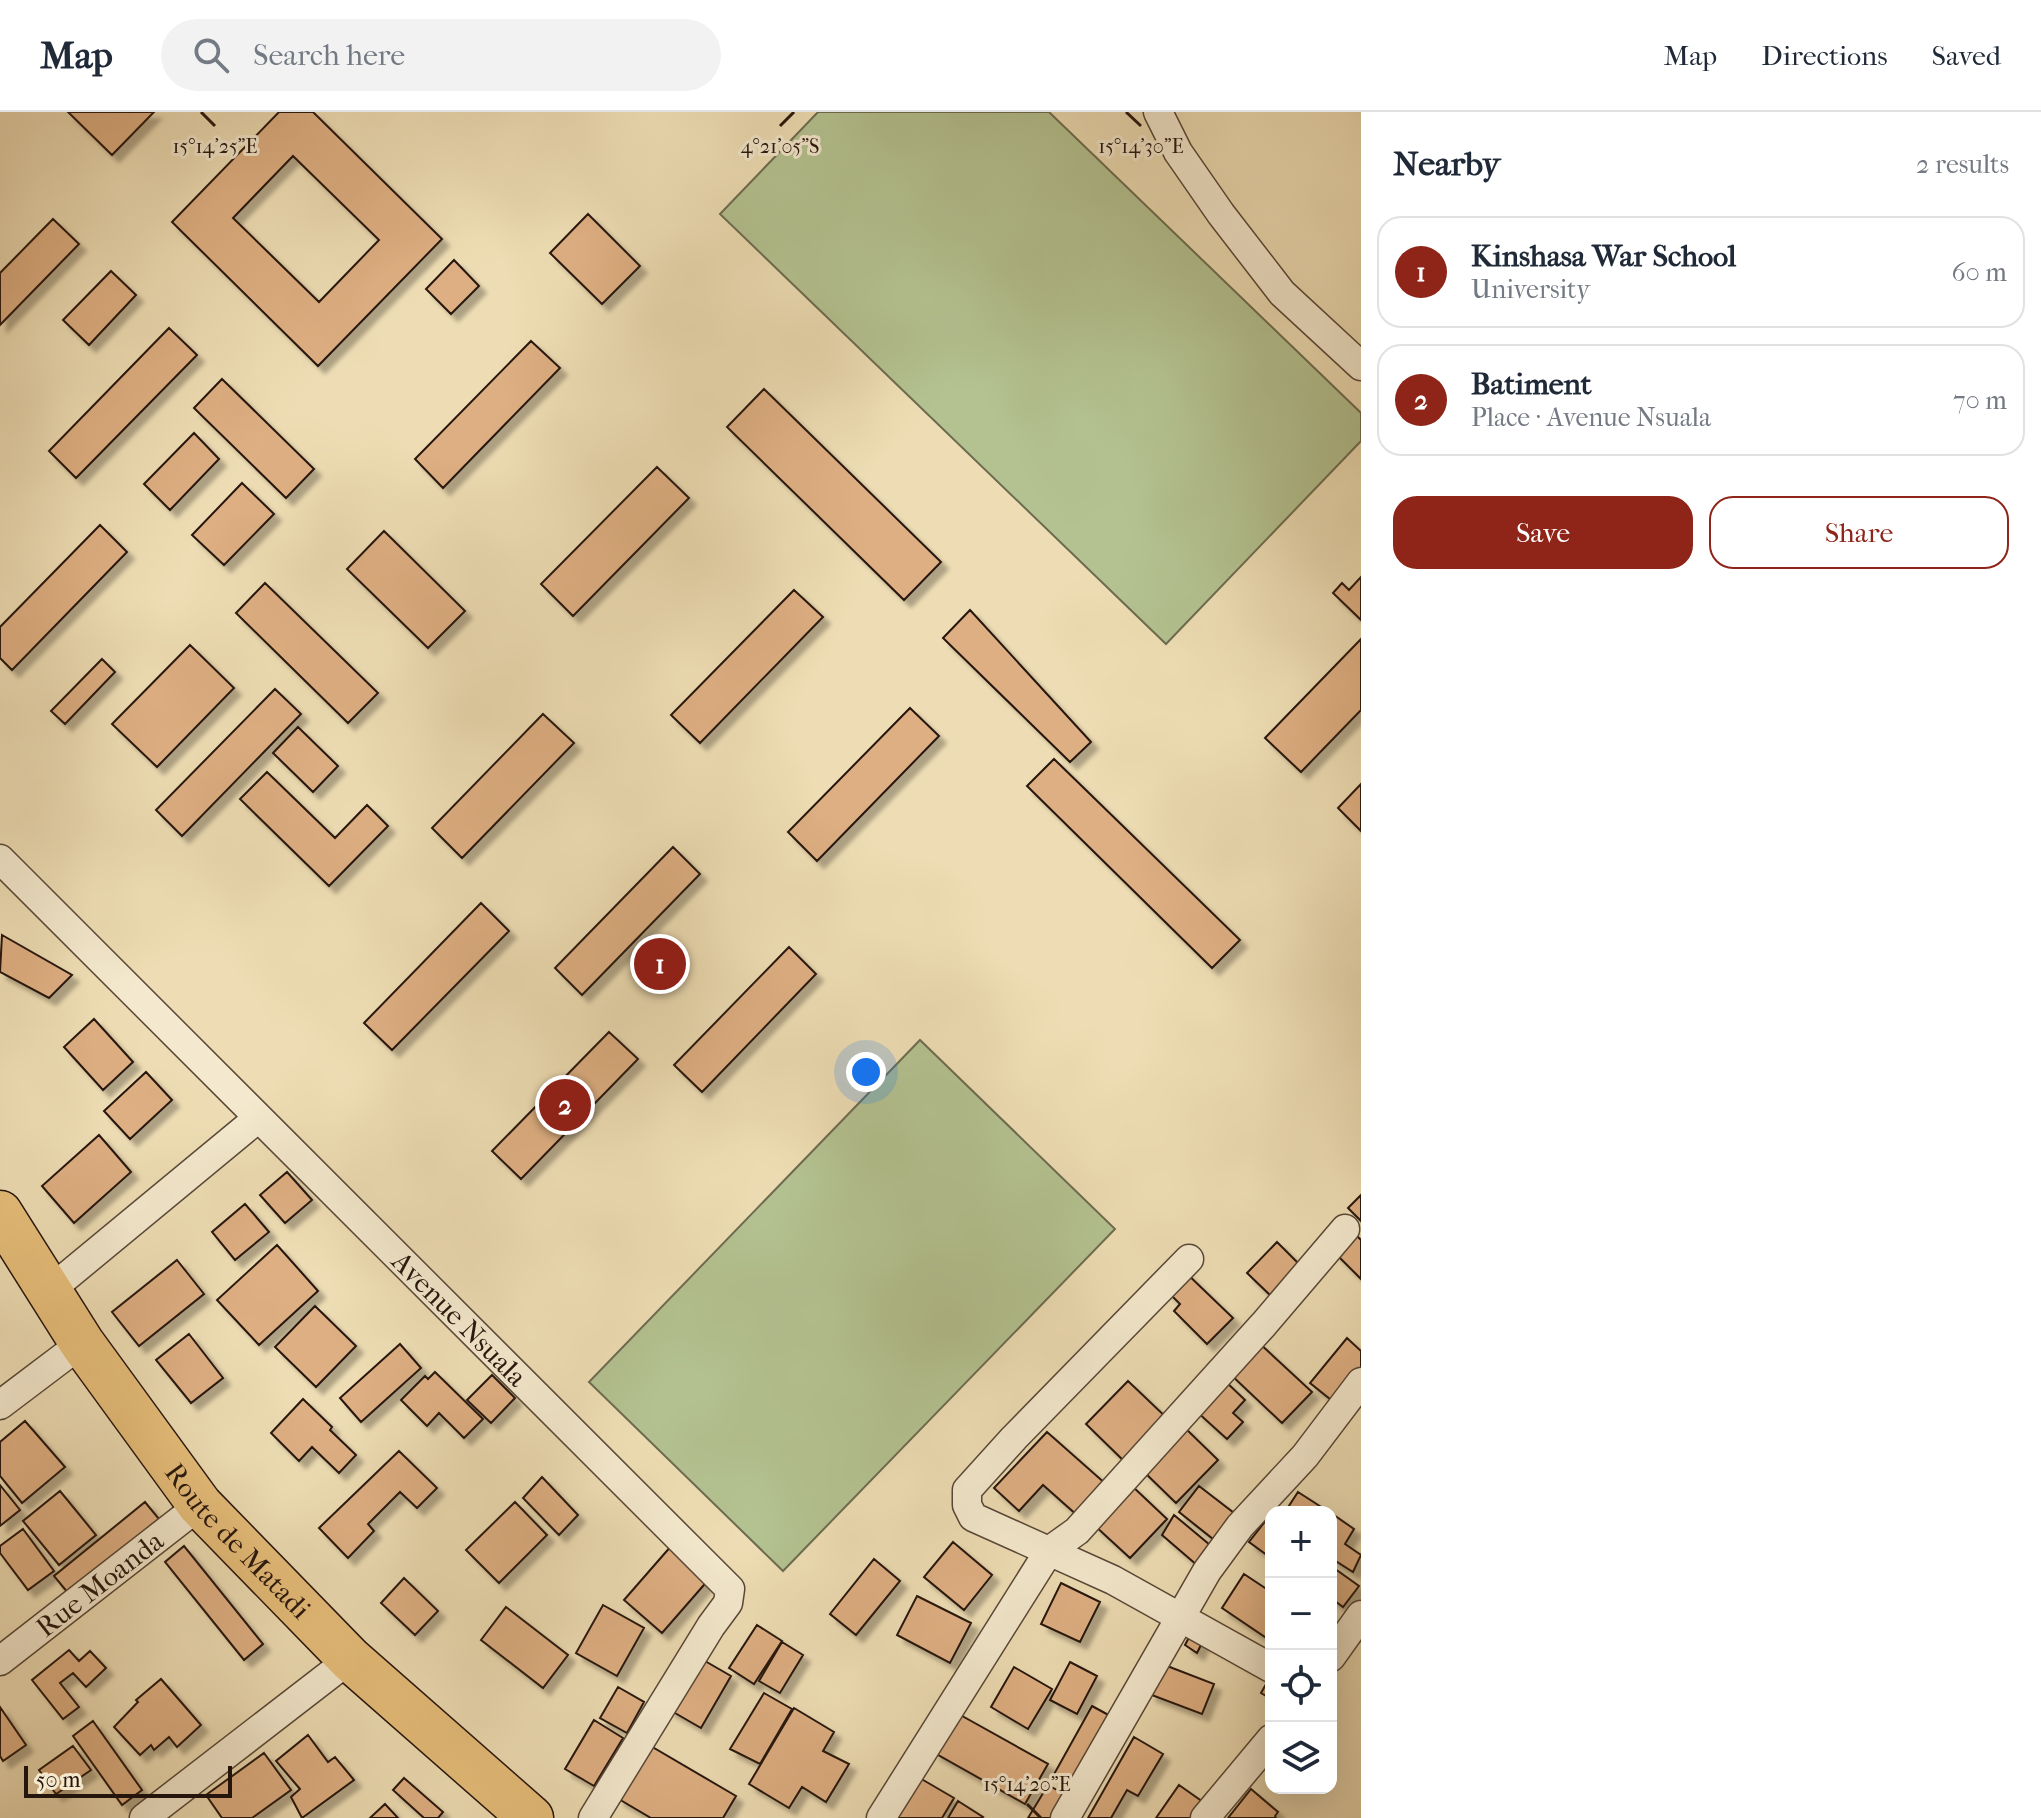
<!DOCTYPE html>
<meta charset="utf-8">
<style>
:root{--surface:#fff;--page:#f2f2f3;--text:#1f2937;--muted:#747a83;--line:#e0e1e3;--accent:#8f2418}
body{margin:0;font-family:"IM FELL French Canon",serif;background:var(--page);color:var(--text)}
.controls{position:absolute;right:24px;bottom:24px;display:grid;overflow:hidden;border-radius:16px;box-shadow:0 8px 32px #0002}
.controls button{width:72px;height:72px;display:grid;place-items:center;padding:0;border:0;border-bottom:2px solid var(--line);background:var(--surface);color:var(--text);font:40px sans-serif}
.scale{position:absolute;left:24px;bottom:20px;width:208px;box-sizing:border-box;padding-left:8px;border:4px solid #26150d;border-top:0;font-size:22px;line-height:28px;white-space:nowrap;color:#26150d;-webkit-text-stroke:6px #f4e9ce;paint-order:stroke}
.you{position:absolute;left:866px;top:960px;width:28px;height:28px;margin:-20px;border:6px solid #fff;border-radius:50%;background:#1a73e8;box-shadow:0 0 0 12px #1a73e833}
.badge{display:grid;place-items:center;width:52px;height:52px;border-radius:50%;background:var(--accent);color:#fff;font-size:26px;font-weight:700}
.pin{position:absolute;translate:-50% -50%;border:4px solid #fff;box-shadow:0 2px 8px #0006}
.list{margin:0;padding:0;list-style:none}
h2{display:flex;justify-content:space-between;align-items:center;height:104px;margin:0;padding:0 32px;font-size:34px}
h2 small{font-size:26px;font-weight:400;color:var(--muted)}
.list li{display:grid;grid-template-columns:52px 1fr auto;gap:24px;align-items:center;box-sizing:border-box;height:112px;margin:0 16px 16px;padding:0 16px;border:2px solid var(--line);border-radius:24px}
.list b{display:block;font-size:30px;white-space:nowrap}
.list p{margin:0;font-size:26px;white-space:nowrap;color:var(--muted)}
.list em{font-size:26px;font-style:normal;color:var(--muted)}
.actions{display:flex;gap:16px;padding:24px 32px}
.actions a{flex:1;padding:18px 0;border:2px solid var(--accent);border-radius:24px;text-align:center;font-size:28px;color:var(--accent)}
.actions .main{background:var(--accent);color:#fff}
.icon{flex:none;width:44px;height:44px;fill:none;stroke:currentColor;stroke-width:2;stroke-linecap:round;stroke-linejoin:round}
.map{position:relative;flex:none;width:1361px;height:1706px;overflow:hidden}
header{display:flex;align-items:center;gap:48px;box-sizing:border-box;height:112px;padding:0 40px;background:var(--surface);border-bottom:2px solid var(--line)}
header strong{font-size:38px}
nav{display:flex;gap:44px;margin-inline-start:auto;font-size:28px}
.search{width:560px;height:72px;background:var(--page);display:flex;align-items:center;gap:20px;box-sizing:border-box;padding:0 28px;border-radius:44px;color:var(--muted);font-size:30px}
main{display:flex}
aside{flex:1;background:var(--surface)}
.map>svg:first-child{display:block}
.green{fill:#b4c291;stroke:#6d6c4f;stroke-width:2}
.building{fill:#deaf82;stroke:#26150d;stroke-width:2;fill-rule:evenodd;filter:url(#shadow)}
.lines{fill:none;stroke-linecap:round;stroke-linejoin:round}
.street-casing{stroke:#584737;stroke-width:31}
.primary-casing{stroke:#26150d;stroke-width:47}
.street{stroke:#f4e9ce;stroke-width:28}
.primary{stroke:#e7be7a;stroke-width:44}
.ticks{fill:none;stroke:#26150d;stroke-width:3}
.labels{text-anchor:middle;stroke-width:6;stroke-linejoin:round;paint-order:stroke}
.street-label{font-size:28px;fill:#26150d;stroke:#f4e9ce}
.ticks-label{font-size:20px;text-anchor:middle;fill:#26150d;stroke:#f4e9ce;stroke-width:6;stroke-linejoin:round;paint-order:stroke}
</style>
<header>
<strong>Map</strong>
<div class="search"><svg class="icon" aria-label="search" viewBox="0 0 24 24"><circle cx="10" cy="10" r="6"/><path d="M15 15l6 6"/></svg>Search here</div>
<nav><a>Map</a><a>Directions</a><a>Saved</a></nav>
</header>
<main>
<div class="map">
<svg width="1361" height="1706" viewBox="0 0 1361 1706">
<defs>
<filter id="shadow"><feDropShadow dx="7" dy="7" stdDeviation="2" flood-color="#0004"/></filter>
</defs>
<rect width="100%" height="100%" fill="#eeddb4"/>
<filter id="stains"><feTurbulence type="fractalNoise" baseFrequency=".0025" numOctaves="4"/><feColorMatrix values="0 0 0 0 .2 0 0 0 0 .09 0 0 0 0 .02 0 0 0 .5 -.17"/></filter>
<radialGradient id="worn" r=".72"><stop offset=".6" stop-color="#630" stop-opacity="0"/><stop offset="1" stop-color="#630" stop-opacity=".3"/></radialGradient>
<path class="green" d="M 818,0 L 1049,0 L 1361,301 L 1361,329 L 1166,532 L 720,102 Z
M 920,928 L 1115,1117 L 783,1459 L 589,1270 Z"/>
<path class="building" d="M 68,0 L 154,0 L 112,43 Z
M 279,0 L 313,0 L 442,127 L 318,254 L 172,110 ZM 293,44 L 379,128 L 319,190 L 233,106 Z
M 588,102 L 640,154 L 602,192 L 550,141 Z
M 53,107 L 79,132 L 0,213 L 0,161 Z
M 454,148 L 479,174 L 451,202 L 426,177 Z
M 111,159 L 136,183 L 89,233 L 63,208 Z
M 169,216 L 197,243 L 76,366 L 49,339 Z
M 531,229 L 560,256 L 443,376 L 415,347 Z
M 222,267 L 314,357 L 286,386 L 194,296 Z
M 764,277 L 941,450 L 904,488 L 727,315 Z
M 194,321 L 219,347 L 170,398 L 144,372 Z
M 657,355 L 689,386 L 573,504 L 541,472 Z
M 242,371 L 274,402 L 224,453 L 192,423 Z
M 100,413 L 127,440 L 12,558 L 0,546 L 0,515 Z
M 384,419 L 465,499 L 428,536 L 347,457 Z
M 1361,465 L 1361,508 L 1333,481 L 1342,471 L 1349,478 Z
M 265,471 L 378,581 L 348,611 L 236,501 Z
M 794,478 L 823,505 L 700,631 L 671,603 Z
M 970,498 L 1091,630 L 1070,650 L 943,526 Z
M 1361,527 L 1361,598 L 1301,660 L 1265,626 Z
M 190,533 L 234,576 L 157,655 L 112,612 Z
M 102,547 L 115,560 L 65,612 L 51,599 Z
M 275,577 L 301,602 L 182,724 L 156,698 Z
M 910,596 L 939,624 L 817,749 L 788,720 Z
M 543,602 L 574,631 L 462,746 L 432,716 Z
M 298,615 L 338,654 L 313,680 L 273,641 Z
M 1054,647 L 1240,828 L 1212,856 L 1027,674 Z
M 267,660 L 335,726 L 367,693 L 388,714 L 329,774 L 240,687 Z
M 1361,672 L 1361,719 L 1338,696 Z
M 673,735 L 700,762 L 582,883 L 555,856 Z
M 481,791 L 509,819 L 392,938 L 364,911 Z
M 2,823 L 72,863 L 49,886 L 0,860 Z
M 789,835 L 816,862 L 702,980 L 674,953 Z
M 94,907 L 133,950 L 103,978 L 64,935 Z
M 609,920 L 638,947 L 521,1067 L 492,1039 Z
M 146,960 L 172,988 L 130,1027 L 104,999 Z
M 99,1023 L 131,1060 L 74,1111 L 42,1074 Z
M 287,1060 L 312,1088 L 285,1111 L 260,1083 Z
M 1361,1083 L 1361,1109 L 1348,1096 Z
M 245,1092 L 269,1120 L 235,1148 L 212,1120 Z
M 1353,1120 L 1361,1128 L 1361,1167 L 1333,1139 Z
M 1277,1130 L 1302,1155 L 1272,1185 L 1247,1161 Z
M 277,1133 L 318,1179 L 259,1233 L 217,1188 Z
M 177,1148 L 204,1182 L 139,1234 L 112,1200 Z
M 1182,1157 L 1233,1206 L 1207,1232 L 1174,1199 L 1180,1192 L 1164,1176 Z
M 315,1194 L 356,1234 L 316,1275 L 275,1235 Z
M 189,1222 L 223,1266 L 191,1291 L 156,1248 Z
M 1347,1226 L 1361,1239 L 1361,1260 L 1335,1291 L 1310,1271 Z
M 1258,1230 L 1312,1280 L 1282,1311 L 1229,1261 Z
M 400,1232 L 421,1256 L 361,1310 L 340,1286 Z
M 435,1260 L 483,1307 L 464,1326 L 439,1301 L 427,1314 L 401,1288 L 425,1264 L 428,1267 Z
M 492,1263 L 515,1286 L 491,1311 L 467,1288 Z
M 1223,1267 L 1245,1288 L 1233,1301 L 1243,1310 L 1227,1327 L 1196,1299 Z
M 1128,1269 L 1170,1309 L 1128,1353 L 1086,1312 Z
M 303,1287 L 332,1315 L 330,1318 L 356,1343 L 339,1361 L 312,1335 L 299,1349 L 271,1321 Z
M 25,1309 L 65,1355 L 22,1391 L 0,1364 L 0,1330 Z
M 1183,1314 L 1218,1348 L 1176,1391 L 1141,1357 Z
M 1047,1320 L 1107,1373 L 1078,1404 L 1043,1373 L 1019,1399 L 994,1376 Z
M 399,1339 L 437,1376 L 417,1396 L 400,1380 L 368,1412 L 374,1419 L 348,1446 L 319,1416 Z
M 542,1365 L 578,1403 L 559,1423 L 523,1386 Z
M 0,1373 L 20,1398 L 0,1414 Z
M 1131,1373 L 1167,1407 L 1130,1446 L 1094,1413 Z
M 1199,1374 L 1234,1401 L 1213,1427 L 1179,1400 Z
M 60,1379 L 96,1423 L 59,1453 L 23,1409 Z
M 1298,1380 L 1329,1400 L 1285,1400 Z
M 145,1390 L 159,1407 L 68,1481 L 54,1464 Z
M 515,1390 L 547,1423 L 499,1471 L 466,1438 Z
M 1331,1401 L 1354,1417 L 1345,1432 L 1361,1443 L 1353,1460 L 1331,1446 Z
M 1174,1403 L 1210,1433 L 1198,1454 L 1162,1423 Z
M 1267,1407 L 1271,1410 L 1271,1446 L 1249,1430 Z
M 23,1417 L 54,1459 L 28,1478 L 0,1441 L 0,1434 Z
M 953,1430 L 992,1463 L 964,1498 L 924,1465 Z
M 672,1433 L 710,1466 L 662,1521 L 624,1488 Z
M 184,1434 L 263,1532 L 244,1548 L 165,1450 Z
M 874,1447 L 900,1469 L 856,1523 L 830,1502 Z
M 1331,1454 L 1359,1474 L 1343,1495 L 1331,1486 Z
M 1244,1462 L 1271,1480 L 1271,1529 L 1222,1496 Z
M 404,1466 L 438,1499 L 415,1523 L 381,1491 Z
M 1061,1471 L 1100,1490 L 1080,1530 L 1041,1512 Z
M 917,1484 L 971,1511 L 950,1551 L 897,1523 Z
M 603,1493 L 644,1516 L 617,1564 L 576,1541 Z
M 506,1495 L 568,1543 L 543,1576 L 481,1528 Z
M 757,1513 L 782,1529 L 754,1572 L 729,1556 Z
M 1194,1516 L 1271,1560 L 1271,1587 L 1261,1581 L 1269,1567 L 1203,1529 L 1197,1541 L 1185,1533 Z
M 782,1530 L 803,1543 L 780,1581 L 759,1569 Z
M 69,1538 L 79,1549 L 90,1539 L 106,1556 L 86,1575 L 73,1561 L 60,1571 L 79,1595 L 63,1607 L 32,1568 Z
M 698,1545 L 731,1564 L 701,1616 L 668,1597 Z
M 1070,1550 L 1097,1564 L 1077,1602 L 1050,1588 Z
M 1162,1552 L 1214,1572 L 1202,1602 L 1149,1582 Z
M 1014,1555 L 1052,1577 L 1028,1617 L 991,1595 Z
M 161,1567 L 201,1613 L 177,1635 L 169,1625 L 154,1638 L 151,1633 L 140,1643 L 114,1615 L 138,1590 L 136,1588 Z
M 618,1575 L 644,1590 L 627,1621 L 600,1606 Z
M 764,1581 L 792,1597 L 760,1652 L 730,1637 Z
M 1092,1594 L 1114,1606 L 1075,1676 L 1053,1664 Z
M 0,1595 L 26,1633 L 3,1649 L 0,1644 Z
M 794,1596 L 834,1620 L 823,1639 L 849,1652 L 826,1690 L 802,1675 L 789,1696 L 749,1672 Z
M 955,1600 L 1048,1652 L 1025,1692 L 933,1640 Z
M 594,1608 L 623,1626 L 594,1674 L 565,1657 Z
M 93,1609 L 142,1678 L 122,1693 L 73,1624 Z
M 308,1623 L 328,1650 L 335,1645 L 354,1668 L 302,1706 L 291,1685 L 300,1677 L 276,1649 Z
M 1134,1625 L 1163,1642 L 1138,1684 L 1127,1678 L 1111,1706 L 1088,1706 Z
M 649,1633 L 736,1684 L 723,1706 L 651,1706 L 617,1686 Z
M 73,1634 L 91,1658 L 56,1682 L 39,1658 Z
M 264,1641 L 291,1678 L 252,1706 L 222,1706 L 206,1683 Z
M 918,1665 L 954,1686 L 942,1706 L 894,1706 Z
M 404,1666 L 443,1700 L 438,1706 L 424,1706 L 393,1678 Z
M 1048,1673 L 1071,1686 L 1059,1706 L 1028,1706 Z
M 1179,1673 L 1203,1690 L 1192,1706 L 1156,1706 Z
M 1251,1677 L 1278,1700 L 1275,1704 L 1276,1706 L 1228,1706 Z
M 958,1689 L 983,1705 L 982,1706 L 948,1706 Z
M 385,1692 L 398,1706 L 370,1706 Z"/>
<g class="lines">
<defs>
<g id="street">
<path d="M 1158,0 L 1178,40 L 1221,102 L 1282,181 L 1361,254"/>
<path id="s1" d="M 0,747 L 730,1477 L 728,1491 L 711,1514 L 593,1706"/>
<path d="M 1189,1147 L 1014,1326 L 967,1378 L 967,1393 L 973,1405 L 1113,1468 L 1271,1556"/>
<path d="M 49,1179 L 257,1007"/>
<path d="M 0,1293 L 82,1231"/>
<path d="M 1331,1545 L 1361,1503"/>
<path id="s2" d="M 0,1549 L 200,1393"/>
<path d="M 144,1706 L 350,1547"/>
<path d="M 881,1706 L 1049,1439 L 1077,1419 L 1264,1212 L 1345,1117"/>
<path d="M 1065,1706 L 1207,1459 L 1240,1414 L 1305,1344 L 1361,1270"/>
<path d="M 1205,1706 L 1271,1627"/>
</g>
<g id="primary">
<path id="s3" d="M 0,1101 L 82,1231 L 200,1393 L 350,1547 L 531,1706"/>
</g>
</defs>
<use href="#street" class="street-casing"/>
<use href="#primary" class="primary-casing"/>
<use href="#street" class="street"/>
<use href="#primary" class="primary"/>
</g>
<path class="ticks" d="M 201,0 L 215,14M 1126,0 L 1141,14M 780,14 L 794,0M 1027,1692 L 1041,1706"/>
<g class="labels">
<g class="street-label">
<text dy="10" stroke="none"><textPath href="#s1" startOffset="650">Avenue Nsuala</textPath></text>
<text dy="10" stroke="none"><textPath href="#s3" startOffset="406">Route de Matadi</textPath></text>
<text dy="10" stroke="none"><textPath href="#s2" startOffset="126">Rue Moanda</textPath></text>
</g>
</g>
<g class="ticks-label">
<text x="215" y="41">15°14'25"E</text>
<text x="1141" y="41">15°14'30"E</text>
<text x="780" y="41">4°21'05"S</text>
<text x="1027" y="1679">15°14'20"E</text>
</g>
<rect width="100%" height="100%" filter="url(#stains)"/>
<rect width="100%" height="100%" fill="url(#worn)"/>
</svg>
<div class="controls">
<button>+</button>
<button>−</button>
<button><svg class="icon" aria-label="locate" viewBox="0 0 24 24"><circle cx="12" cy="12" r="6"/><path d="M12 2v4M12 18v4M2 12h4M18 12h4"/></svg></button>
<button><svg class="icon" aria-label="layers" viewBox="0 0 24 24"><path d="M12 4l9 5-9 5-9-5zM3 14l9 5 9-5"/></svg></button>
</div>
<div class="scale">50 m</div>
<div class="you"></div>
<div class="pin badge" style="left:660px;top:852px">1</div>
<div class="pin badge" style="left:565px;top:993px">2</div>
</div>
<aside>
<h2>Nearby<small>2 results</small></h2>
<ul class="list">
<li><span class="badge">1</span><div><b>Kinshasa War School</b><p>University</p></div><em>60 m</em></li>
<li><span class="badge">2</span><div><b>Batiment</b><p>Place · Avenue Nsuala</p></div><em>70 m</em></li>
</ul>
<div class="actions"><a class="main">Save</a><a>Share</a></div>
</aside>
</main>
